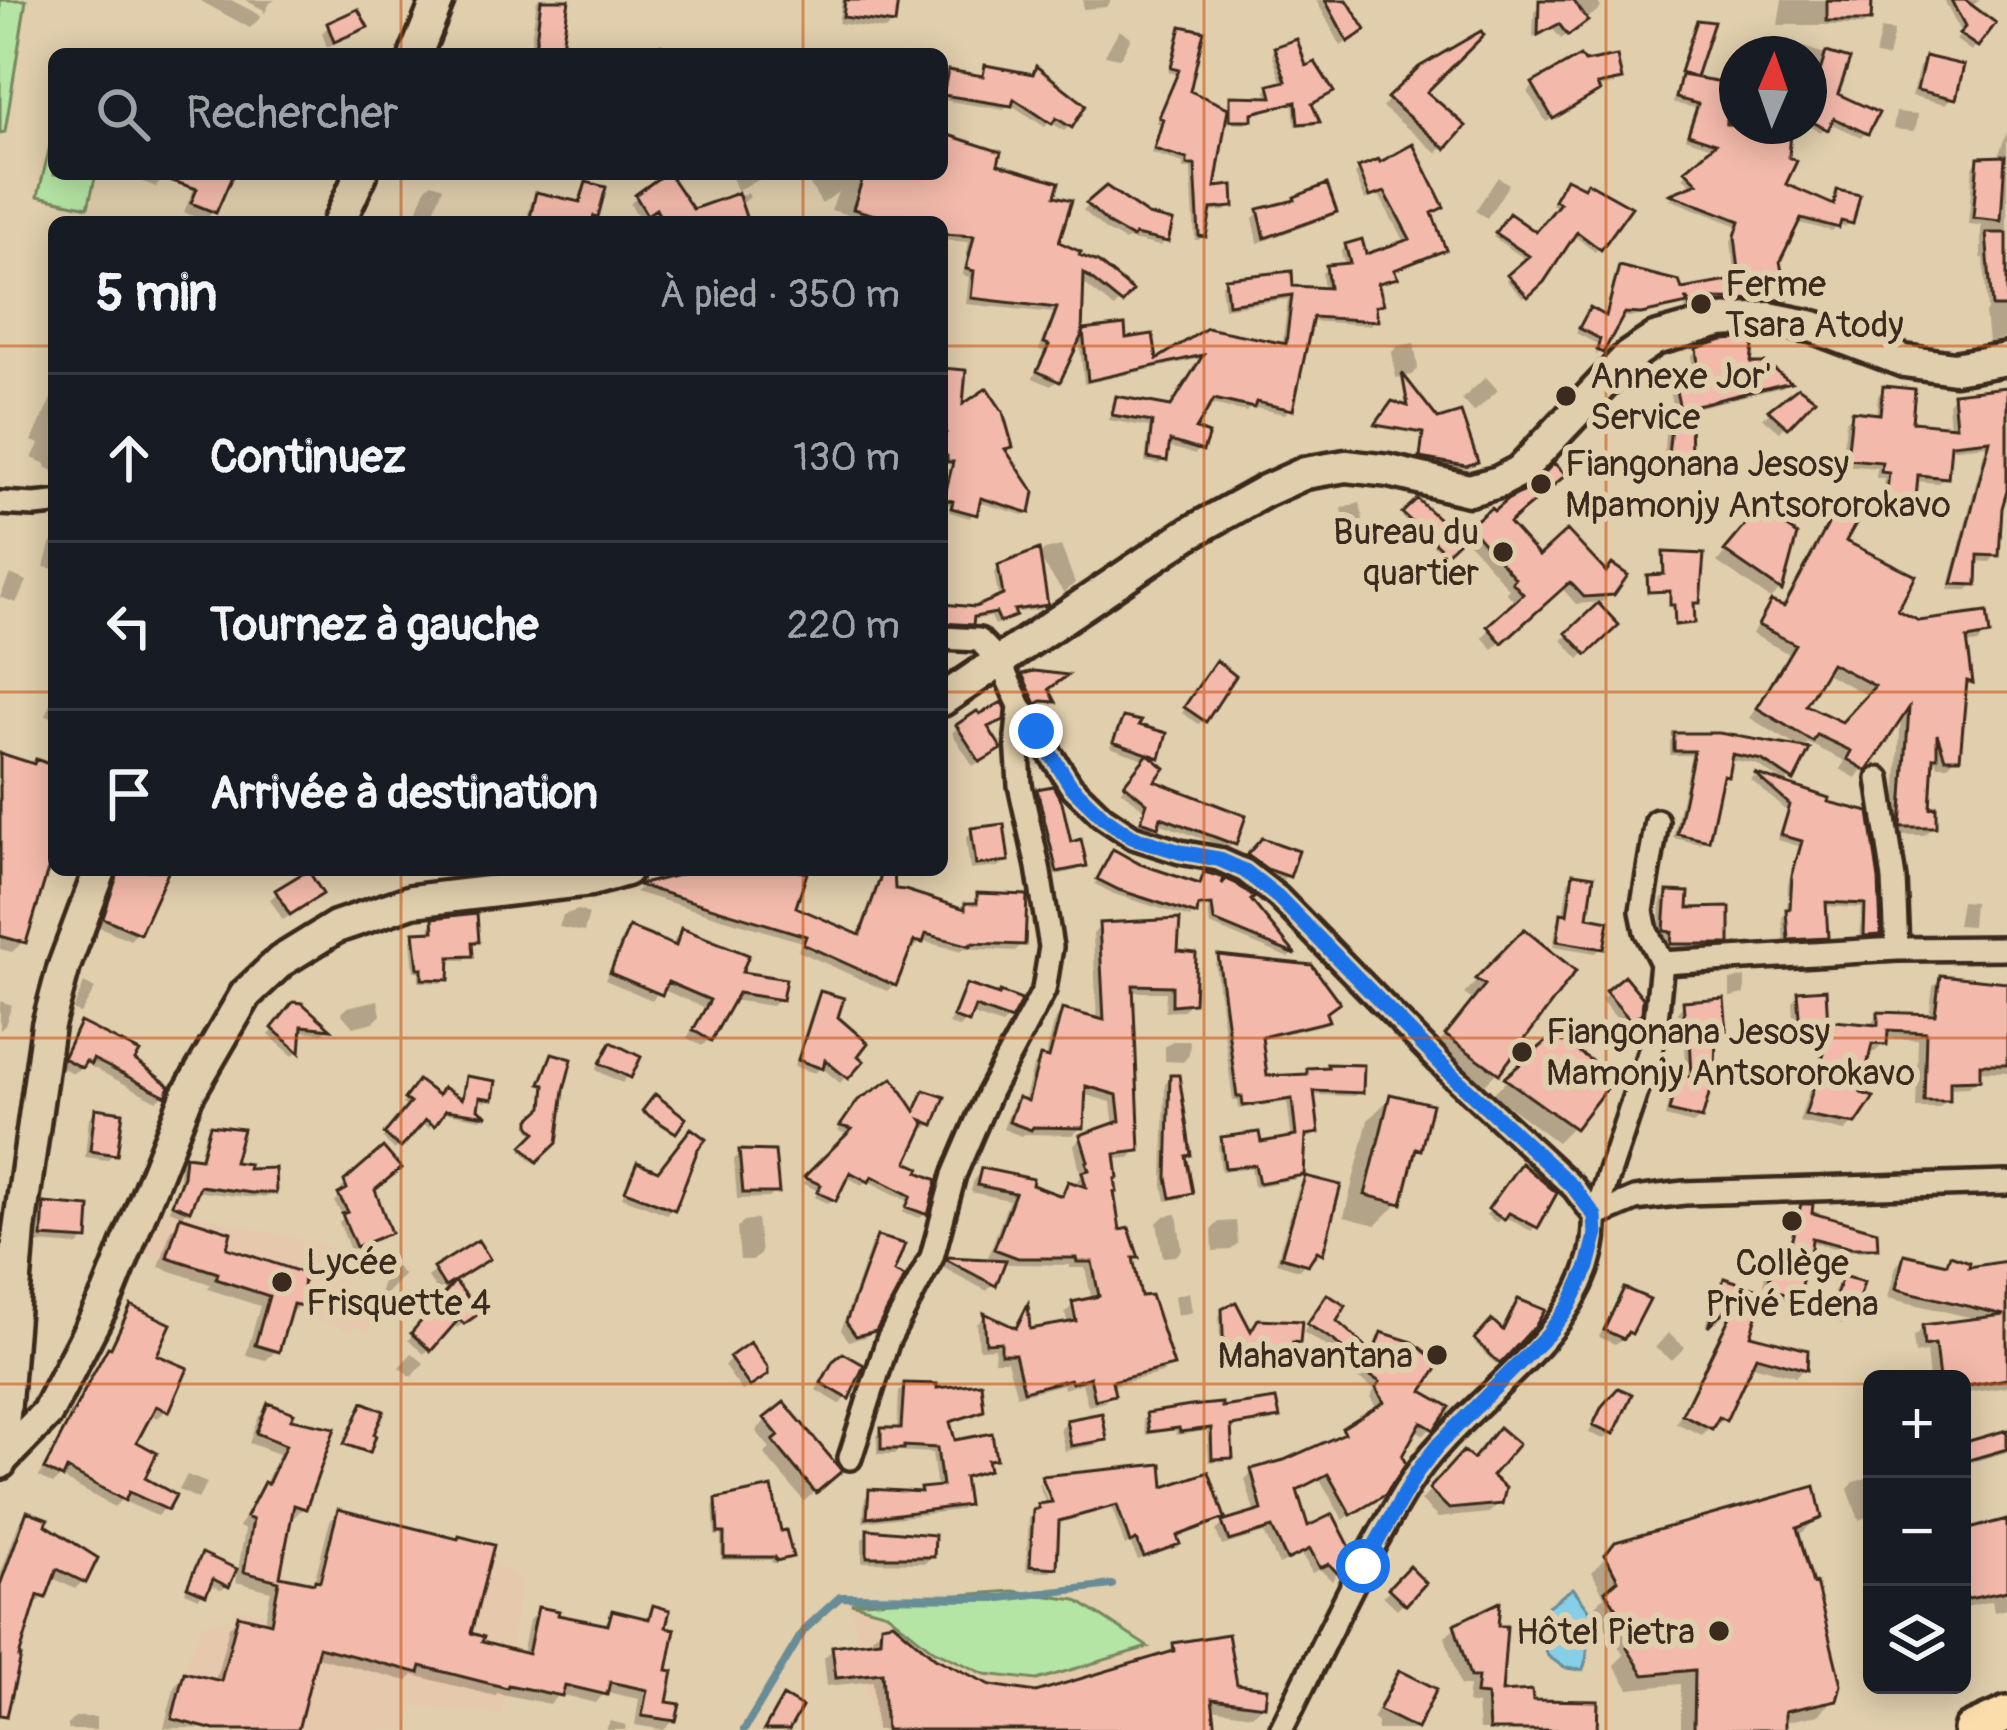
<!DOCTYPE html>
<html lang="fr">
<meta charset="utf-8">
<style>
:root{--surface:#171b24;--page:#20242c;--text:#f1f3f6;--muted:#9ea1a6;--line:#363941}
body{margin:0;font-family:Pangolin,sans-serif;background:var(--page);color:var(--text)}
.controls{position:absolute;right:36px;bottom:36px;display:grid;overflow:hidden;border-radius:18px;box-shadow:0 6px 30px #0003}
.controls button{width:108px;height:108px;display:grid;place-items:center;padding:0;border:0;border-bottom:3px solid var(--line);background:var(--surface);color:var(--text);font:60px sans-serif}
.compass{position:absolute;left:1719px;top:36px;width:108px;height:108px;border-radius:50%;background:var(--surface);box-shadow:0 6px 30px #0003;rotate:2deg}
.stop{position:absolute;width:36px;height:36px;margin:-27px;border:9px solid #1a73e8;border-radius:50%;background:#fff}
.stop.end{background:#1a73e8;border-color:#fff;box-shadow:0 3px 12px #0008}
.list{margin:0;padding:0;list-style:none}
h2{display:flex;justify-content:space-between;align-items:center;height:156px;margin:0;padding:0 48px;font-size:51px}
h2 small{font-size:39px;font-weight:400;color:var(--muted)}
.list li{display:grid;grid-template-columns:78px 1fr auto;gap:36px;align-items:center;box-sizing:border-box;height:168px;padding:0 48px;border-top:3px solid var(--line)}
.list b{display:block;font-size:45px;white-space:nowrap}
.list em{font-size:39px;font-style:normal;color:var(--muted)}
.icon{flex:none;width:66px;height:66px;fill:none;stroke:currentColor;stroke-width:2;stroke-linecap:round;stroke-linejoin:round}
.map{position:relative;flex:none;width:2007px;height:1730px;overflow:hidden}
.search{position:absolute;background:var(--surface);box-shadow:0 6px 30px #0003;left:48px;top:48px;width:900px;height:132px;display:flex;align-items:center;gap:30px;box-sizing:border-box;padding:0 42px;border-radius:18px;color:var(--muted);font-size:45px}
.panel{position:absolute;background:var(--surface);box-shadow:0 6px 30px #0003;left:48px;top:216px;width:900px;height:660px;border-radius:18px}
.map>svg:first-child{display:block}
.built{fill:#e6c8ac}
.green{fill:#b5e5a4;stroke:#788861;stroke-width:3}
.water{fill:#86cfe7;stroke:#688d97;stroke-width:3}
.shadow{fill:#0003;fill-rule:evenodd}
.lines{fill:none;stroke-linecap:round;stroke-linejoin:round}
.stream{stroke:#688d97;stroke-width:8}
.building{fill:#f3baab;stroke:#3b2a1e;stroke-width:3;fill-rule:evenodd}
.street-casing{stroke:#3b2a1e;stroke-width:30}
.secondary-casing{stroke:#3b2a1e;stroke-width:39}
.primary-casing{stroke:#3b2a1e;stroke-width:42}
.street{stroke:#e0ceac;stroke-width:21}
.secondary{stroke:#e0ceac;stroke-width:30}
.primary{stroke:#fbddab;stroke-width:33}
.route{stroke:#1a73e8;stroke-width:15}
.grid{fill:none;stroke:#c55010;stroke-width:3;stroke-opacity:0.55}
.poi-dot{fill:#3b2a1e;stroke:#e0ceac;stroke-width:4.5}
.labels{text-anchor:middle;stroke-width:12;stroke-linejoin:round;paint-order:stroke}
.poi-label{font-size:36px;fill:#3b2a1e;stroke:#e0ceac;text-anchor:start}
</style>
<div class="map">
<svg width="2007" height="1730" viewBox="0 0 2007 1730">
<rect width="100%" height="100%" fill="#e0ceac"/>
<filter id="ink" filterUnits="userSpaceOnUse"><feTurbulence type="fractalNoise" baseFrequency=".00833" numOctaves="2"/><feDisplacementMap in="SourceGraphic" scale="24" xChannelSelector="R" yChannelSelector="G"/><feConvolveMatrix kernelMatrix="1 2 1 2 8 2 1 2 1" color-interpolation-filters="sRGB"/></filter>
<g filter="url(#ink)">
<path class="built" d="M 164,1207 L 333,1247 L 351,1310 L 373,1322 L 368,1332 L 354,1326 L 348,1330 L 146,1254 Z
M 338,1509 L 457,1539 L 459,1536 L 494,1545 L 490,1560 L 520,1580 L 512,1640 L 516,1651 L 500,1714 L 412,1706 L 408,1730 L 219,1730 L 167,1716 L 203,1622 L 231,1621 L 235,1607 L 303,1627 L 324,1548 L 328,1550 Z
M 851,1603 L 887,1613 L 933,1650 L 985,1674 L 1037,1680 L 1148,1647 L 1163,1730 L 875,1730 Z"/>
<path class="green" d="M 0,0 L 26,0 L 5,132 L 0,133 Z
M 54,129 L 54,174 L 96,174 L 88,207 L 38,196 Z
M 1013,1591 L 1076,1600 L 1148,1647 L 1037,1680 L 985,1674 L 933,1650 L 887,1613 L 851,1603 Z"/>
<path class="water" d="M 1573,1588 L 1591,1612 C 1580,1630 1589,1637 1587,1653 C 1587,1659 1584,1665 1583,1670 L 1565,1668 L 1548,1656 L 1540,1635 L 1548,1606 Z"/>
<path class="shadow" d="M 199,0 L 231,0 L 262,16 L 250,28 Z
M 245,0 L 275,0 L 270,3 L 264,14 L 264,10 Z
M 537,0 L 566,0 L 558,54 L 529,54 Z
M 842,0 L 887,0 L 892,23 L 885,30 L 838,23 Z
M 1083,0 L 1110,0 L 1110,3 L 1106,7 L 1083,9 Z
M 1316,0 L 1349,0 L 1351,3 L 1347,7 L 1356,35 L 1341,46 Z
M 1547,0 L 1597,0 L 1601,8 L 1561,39 L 1552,28 L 1533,38 L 1534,12 Z
M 1782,0 L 1869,0 L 1868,20 L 1863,25 L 1778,25 Z
M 1944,0 L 1980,0 L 1970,7 L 1976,46 L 1971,51 L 1956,40 L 1961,34 Z
M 329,26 L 365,26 L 358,33 L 327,47 L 322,33 Z
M 1695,26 L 1693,76 L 1689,80 L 1734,87 L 1737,67 L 1737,126 L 1788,126 L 1782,186 L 1831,207 L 1834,198 L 1838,193 L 1850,222 L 1845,227 L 1838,225 L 1832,231 L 1795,222 L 1777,261 L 1784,299 L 1780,304 L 1708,303 L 1704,307 L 1686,312 L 1684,303 L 1680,307 L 1634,317 L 1620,317 L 1596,356 L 1597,344 L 1576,333 L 1586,316 L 1604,318 L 1615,274 L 1620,269 L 1680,293 L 1737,283 L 1731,242 L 1738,226 L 1669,199 L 1694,188 L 1683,177 L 1715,148 L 1685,138 L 1695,108 L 1673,103 L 1678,83 L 1685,76 L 1680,74 Z
M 1182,29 L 1186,92 L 1228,111 L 1228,103 L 1232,99 L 1268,100 L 1266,91 L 1270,87 L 1282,85 L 1272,54 L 1276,50 L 1316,122 L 1313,125 L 1295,126 L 1293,104 L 1249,115 L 1245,123 L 1222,122 L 1211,190 L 1231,206 L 1226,211 L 1207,212 L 1204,235 L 1199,240 L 1195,240 L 1191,169 L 1183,169 L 1183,163 L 1151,153 L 1160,124 L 1156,122 L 1177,74 L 1168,72 L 1177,34 Z
M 1881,29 L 1894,31 L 1888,58 L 1875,56 Z
M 1119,30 L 1131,37 L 1122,55 L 1119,58 L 1105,55 Z
M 1779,39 L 1846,61 L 1835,96 L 1866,133 L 1861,137 L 1828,122 L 1821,132 L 1808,126 L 1809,54 L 1739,54 L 1744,47 L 1774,52 L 1775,44 Z
M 660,42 L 681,53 L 680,54 L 651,54 Z
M 1926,60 L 1953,97 L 1946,104 L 1912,96 L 1919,67 Z
M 986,68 L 1030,76 L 1037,70 L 1069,126 L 1064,131 L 1050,122 L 1045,127 L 1010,104 L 1004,110 L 942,100 L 943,78 L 949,73 L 980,78 Z
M 1420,69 L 1423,92 L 1462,126 L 1437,153 L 1382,107 Z
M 1619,79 L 1613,85 L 1596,88 L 1591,96 L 1546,122 L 1528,92 L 1534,86 Z
M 1896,112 L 1918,114 L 1916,128 L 1914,131 L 1893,129 Z
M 2007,132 L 2007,338 L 1988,342 L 1985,313 L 1987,310 L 1984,258 L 1981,258 L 1981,225 L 1968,224 L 1973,167 L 1979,160 L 1997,159 Z
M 942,136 L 1051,198 L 1055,244 L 1129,291 L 1114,308 L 1081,281 L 1079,337 L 1084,332 L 1124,342 L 1155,364 L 1208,331 L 1282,347 L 1288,299 L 1224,308 L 1221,286 L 1226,280 L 1324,290 L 1322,273 L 1328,268 L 1345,266 L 1341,252 L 1346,246 L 1364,257 L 1405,244 L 1379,195 L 1365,200 L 1355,174 L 1360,169 L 1441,206 L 1429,214 L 1443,250 L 1438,255 L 1392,272 L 1394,277 L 1390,282 L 1375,286 L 1380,303 L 1374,310 L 1375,320 L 1370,325 L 1309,321 L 1290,408 L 1285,414 L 1251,407 L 1246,412 L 1208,403 L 1192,430 L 1200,449 L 1195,454 L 1166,446 L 1164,459 L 1159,464 L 1145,462 L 1149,427 L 1109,420 L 1112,404 L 1117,399 L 1170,409 L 1202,358 L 1084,384 L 1079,336 L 1058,380 L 1051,386 L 1033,378 L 1045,352 L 1039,350 L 1053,313 L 966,304 L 969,277 L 963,275 L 969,242 L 942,240 L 942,222 L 874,222 L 831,210 L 838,192 L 822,204 L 805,177 L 808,174 L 942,174 Z
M 122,174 L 167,174 L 156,187 Z
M 200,174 L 230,174 L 213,212 L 203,222 L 196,222 L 199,219 L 184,212 Z
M 771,174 L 737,190 L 731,175 L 731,174 Z
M 1498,177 L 1509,184 L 1487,218 L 1475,211 Z
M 432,183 L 443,187 L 430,222 L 413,222 L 426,188 Z
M 587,185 L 595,216 L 589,222 L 526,222 L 531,202 L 537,196 L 577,204 L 581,191 Z
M 1563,185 L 1599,248 L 1595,252 L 1572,234 L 1541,280 L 1523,298 L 1506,280 L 1528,261 L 1493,237 L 1505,220 L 1536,235 L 1559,208 L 1552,204 Z
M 1106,189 L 1147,218 L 1165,241 L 1160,246 L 1127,239 L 1125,241 L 1105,230 L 1083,210 Z
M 748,193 L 750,197 L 739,206 L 742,216 L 737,222 L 653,222 L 648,213 L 640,219 L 630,204 L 637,197 L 692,212 Z
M 1296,199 L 1334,211 L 1327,218 L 1258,243 L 1253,218 L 1259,212 L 1291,204 Z
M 1414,343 L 1418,368 L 1412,375 L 1401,377 L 1472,463 L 1461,467 L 1419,460 L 1422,435 L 1376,427 L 1393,405 L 1406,408 L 1401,377 L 1396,378 L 1392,352 L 1398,346 Z
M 1697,351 L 1787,382 L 1782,387 L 1674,413 L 1668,387 L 1675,381 L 1694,376 L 1691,357 Z
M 946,371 L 960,410 L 1009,446 L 1004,452 L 1028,511 L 1024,515 L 977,502 L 970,518 L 949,512 L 951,505 L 942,503 L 952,463 L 945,463 L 942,459 L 942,375 Z
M 1486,377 L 1498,390 L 1474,412 L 1462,399 Z
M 1884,389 L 1909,424 L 1950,428 L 1948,403 L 1954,396 L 2007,391 L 2007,479 L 1999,508 L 1996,555 L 1990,562 L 1975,561 L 1974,584 L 1968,590 L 1948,590 L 1986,445 L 1947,449 L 1945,477 L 1938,483 L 1915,481 L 1912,510 L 1905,517 L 1880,514 L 1884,478 L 1876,478 L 1877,468 L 1842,465 L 1846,421 L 1853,414 L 1876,416 L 1878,396 Z
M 1798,391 L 1810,399 L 1780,432 L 1763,418 Z
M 54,392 L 54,471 L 45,467 L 46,464 L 32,458 L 39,444 L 32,441 Z
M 1673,419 L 1688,456 L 1682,463 L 1663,461 L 1666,425 Z
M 1360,503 L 1363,520 L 1344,526 L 1342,508 Z
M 1417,503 L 1457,539 L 1442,553 L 1402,517 Z
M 1840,508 L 1842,542 L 1894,612 L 1919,625 L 1987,634 L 1978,643 L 1965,645 L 1970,682 L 1963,689 L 1957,756 L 1948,765 L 1937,765 L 1931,750 L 1926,812 L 1933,826 L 1924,835 L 1894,835 L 1901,714 L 1856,778 L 1840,769 L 1845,761 L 1808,743 L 1802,749 L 1750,718 L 1789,654 L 1752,634 L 1763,614 L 1772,605 L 1782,608 L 1831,517 ZM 1823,672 L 1869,696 L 1842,725 L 1802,706 Z
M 1493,515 L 1505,523 L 1539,560 L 1611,593 L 1602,602 L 1576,604 L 1561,587 L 1493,649 L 1482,637 L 1517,604 L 1506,592 L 1509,589 L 1463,536 Z
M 1749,523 L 1793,537 L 1780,590 L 1770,599 L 1717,562 Z
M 54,540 L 54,569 L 44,567 L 50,544 Z
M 1061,546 L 1075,583 L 1064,593 L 1038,556 L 1045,550 Z
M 1664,555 L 1697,602 L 1689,625 L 1674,626 L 1673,606 L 1669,606 L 1669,592 L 1646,593 L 1646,581 L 1662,577 L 1662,557 Z
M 1000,567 L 1045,604 L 1040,609 L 1014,613 L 1007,620 L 995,625 L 991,617 L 970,620 L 964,629 L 942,629 L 942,607 L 975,610 L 999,600 L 994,573 Z
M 10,574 L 27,581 L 16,603 L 0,597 Z
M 1597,607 L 1615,625 L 1579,659 L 1562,640 Z
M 1212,668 L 1203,720 L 1199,724 L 1182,713 Z
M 1024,677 L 1045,689 L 1053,701 L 1033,704 L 1021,679 Z
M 54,691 L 54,718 L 46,716 Z
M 1001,718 L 986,729 L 992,754 L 973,766 L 952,733 L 958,727 Z
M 1124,720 L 1157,757 L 1152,762 L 1150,782 L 1233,843 L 1228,848 L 1156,822 L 1150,830 L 1138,826 L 1144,809 L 1121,790 L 1146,760 L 1110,747 L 1119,725 Z
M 1675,736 L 1806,751 L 1786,784 L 1756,764 L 1728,759 L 1706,839 L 1701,844 L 1673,838 L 1691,755 L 1670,755 L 1670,741 Z
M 0,759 L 54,769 L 54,870 L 48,876 L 43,874 L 23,942 L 12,952 L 0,949 Z
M 1754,777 L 1826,800 L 1878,934 L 1873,939 L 1860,940 L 1862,908 L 1823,906 L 1825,937 L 1820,942 L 1784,944 L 1782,917 L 1787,913 L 1788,884 L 1799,846 L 1778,840 L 1787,811 L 1751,780 Z
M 1038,792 L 1083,865 L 1078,870 L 1052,876 L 1033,797 Z
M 973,831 L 1006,860 L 999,867 L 970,870 L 966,838 Z
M 1263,842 L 1287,875 L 1281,882 L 1259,875 L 1243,863 Z
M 1109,858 L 1198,886 L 1205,875 L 1215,895 L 1247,900 L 1292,955 L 1289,958 L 1210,925 L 1208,908 L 1195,909 L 1190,918 L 1114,894 L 1095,884 Z
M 118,870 L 166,870 L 137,933 L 130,940 L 97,926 Z
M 455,870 L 493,870 L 488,876 L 457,880 Z
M 703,870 L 788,870 L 792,909 L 857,937 L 881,870 L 891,870 L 892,892 L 961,911 L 966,906 L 972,906 L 979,896 L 1022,944 L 1015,951 L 964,948 L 962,951 L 921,941 L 914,949 L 908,947 L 893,985 L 887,991 L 798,951 L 802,942 L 635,892 L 640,888 L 684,878 Z
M 306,873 L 313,900 L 283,920 L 270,899 Z
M 1574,876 L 1585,920 L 1601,947 L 1596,953 L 1553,946 L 1557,922 L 1563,916 L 1568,882 Z
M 1668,894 L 1685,911 L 1727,943 L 1720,949 L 1665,950 L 1666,937 L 1659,937 L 1661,900 Z
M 1961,901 L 1974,902 L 1972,926 L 1957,925 Z
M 578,910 L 589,914 L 584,932 L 559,927 L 563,915 Z
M 434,921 L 476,941 L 465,960 L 447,960 L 446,978 L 442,983 L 419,982 L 419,971 L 414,971 L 411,940 L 415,935 L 431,934 L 430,926 Z
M 1101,926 L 1175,954 L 1191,1002 L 1183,1010 L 1165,1012 L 1166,992 L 1131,992 L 1137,1150 L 1130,1158 L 1113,1159 L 1111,1194 L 1118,1233 L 1136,1257 L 1131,1262 L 1139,1300 L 1170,1365 L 1163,1373 L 1110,1386 L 1112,1394 L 1104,1402 L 1088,1406 L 1082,1383 L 1064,1389 L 1063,1384 L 1017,1396 L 1007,1361 L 994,1361 L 995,1348 L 979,1349 L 977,1324 L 984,1317 L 1013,1330 L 1025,1310 L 1028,1332 L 1068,1325 L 1065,1313 L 1073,1305 L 1092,1301 L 1085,1268 L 1070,1268 L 1070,1265 L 1009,1264 L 1002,1262 L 993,1284 L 987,1291 L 942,1267 L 949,1260 L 999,1260 L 988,1257 L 1009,1200 L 971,1192 L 974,1179 L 982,1171 L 1059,1198 L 1069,1184 L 1077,1187 L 1076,1182 L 1081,1177 L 1074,1145 L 1082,1137 L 1114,1127 L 1111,1102 L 1082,1094 L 1081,1127 L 1073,1135 L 1024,1134 L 1021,1136 L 1003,1129 L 1011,1108 L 1019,1100 L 1024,1102 L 1033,1067 L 1041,1059 L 1045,1060 L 1055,1020 L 1063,1012 L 1097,1021 L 1093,934 Z
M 630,931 L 672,948 L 675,938 L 682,931 L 738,974 L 779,999 L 772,1006 L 731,1000 L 709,1039 L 702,1046 L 687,1038 L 706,1008 L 661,989 L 652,1000 L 605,980 L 622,938 Z
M 1524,933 L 1497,1072 L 1483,1086 L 1434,1050 L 1473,1000 L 1464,994 Z
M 1219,958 L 1323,1013 L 1326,1021 L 1321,1025 L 1259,1040 L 1265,1080 L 1301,1078 L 1308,1071 L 1324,1070 L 1328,1067 L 1361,1068 L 1360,1091 L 1355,1096 L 1311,1095 L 1316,1132 L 1311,1137 L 1303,1138 L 1301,1174 L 1296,1179 L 1254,1187 L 1251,1168 L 1221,1171 L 1218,1145 L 1223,1140 L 1258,1146 L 1292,1140 L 1287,1102 L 1239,1109 L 1238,1101 L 1233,1101 L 1215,963 Z
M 1745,977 L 1745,994 L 1730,997 L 1730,980 Z
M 1941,978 L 2002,985 L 2007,980 L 2007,1072 L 1977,1071 L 1977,1079 L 1969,1087 L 1947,1088 L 1947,1100 L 1939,1108 L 1916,1108 L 1918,1039 L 1884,1038 L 1884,1044 L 1875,1052 L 1867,1052 L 1854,1122 L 1845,1131 L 1799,1122 L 1827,1033 L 1835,1024 L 1871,1027 L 1871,1023 L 1879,1015 L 1929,1016 L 1933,986 Z
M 1624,979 L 1639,1011 L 1623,1026 L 1601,1000 Z
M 84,983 L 95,989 L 80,1014 L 73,1010 Z
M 967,987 L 1009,1018 L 1002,1025 L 970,1014 L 960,1028 L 949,1024 L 960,994 Z
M 821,994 L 854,1056 L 860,1061 L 840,1083 L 821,1067 L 815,1073 L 794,1066 L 815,1000 Z
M 1799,994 L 1825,1025 L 1819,1031 L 1794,1033 L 1792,1001 Z
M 378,1000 L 381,1015 L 374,1022 L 353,1027 L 341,1013 L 347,1007 Z
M 0,1001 L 12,1005 L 5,1025 L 0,1030 Z
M 1685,1004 L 1724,1030 L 1713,1037 L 1700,1118 L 1693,1124 L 1665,1117 L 1672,1084 L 1679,1077 L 1686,1079 L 1685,1039 L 1681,1040 L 1678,1011 Z
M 294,1005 L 301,1006 L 327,1029 L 323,1033 L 299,1031 L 297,1052 L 293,1056 L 269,1035 Z
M 80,1025 L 131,1061 L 164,1094 L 157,1101 L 86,1064 L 73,1073 L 58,1066 L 74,1032 Z
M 1554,1039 L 1572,1127 L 1557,1142 L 1492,1094 Z
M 1172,1041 L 1190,1041 L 1189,1055 L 1183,1062 L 1165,1061 L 1165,1047 Z
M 611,1046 L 628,1076 L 622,1083 L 596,1070 L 604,1052 Z
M 550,1059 L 554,1142 L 533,1162 L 521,1150 L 536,1136 L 529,1129 L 529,1124 L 541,1112 L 544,1087 L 540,1086 Z
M 1171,1078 L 1188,1154 L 1183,1159 L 1190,1192 L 1184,1198 L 1166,1201 L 1163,1185 L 1165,1084 Z
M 467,1080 L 490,1098 L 486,1102 L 477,1100 L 475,1111 L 483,1117 L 481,1119 L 441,1112 L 429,1128 L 420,1122 L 395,1150 L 383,1139 L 409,1108 L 402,1104 L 418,1084 L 437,1098 L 460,1101 L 463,1084 Z
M 925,1093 L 931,1124 L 926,1128 L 920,1126 L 903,1163 L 925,1214 L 920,1218 L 903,1212 L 908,1201 L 866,1180 L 862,1185 L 845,1176 L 829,1204 L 815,1197 L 818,1191 L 803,1183 L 851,1135 L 838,1131 L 853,1109 L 914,1113 Z
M 1391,1097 L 1418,1148 L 1411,1155 L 1399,1202 L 1376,1225 L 1344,1217 L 1368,1120 Z
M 655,1098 L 682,1119 L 672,1133 L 642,1114 Z
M 96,1111 L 114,1153 L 107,1160 L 85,1157 L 89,1118 Z
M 211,1128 L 230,1165 L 273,1191 L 267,1197 L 245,1197 L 195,1191 L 188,1209 L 182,1215 L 169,1210 L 178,1185 L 180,1165 L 186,1159 L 198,1161 L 205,1134 Z
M 382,1152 L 372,1190 L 388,1232 L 383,1237 L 350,1250 L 339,1222 L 344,1217 L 334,1202 L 343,1195 L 341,1189 Z
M 740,1153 L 775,1192 L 769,1198 L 737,1199 L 734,1160 Z
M 637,1166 L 672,1208 L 667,1214 L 622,1197 L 631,1172 Z
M 1517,1171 L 1535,1227 L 1531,1231 L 1503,1216 L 1497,1223 L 1486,1215 Z
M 1306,1180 L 1320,1253 L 1314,1259 L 1310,1257 L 1299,1270 L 1276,1263 L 1299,1186 Z
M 45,1206 L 85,1239 L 78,1246 L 36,1243 L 38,1213 Z
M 1802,1207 L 1809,1215 L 1875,1246 L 1870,1251 L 1845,1251 L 1808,1241 L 1808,1248 L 1804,1253 L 1787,1253 L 1797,1212 Z
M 1177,1214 L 1182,1249 L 1176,1256 L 1163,1257 L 1157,1223 L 1164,1216 Z
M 757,1219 L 761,1253 L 754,1260 L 740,1260 L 737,1228 L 744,1221 Z
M 181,1220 L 299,1305 L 289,1315 L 277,1350 L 266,1360 L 246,1355 L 260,1306 L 208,1289 L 210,1284 L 159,1267 L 171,1230 Z
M 1236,1221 L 1238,1243 L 1231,1250 L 1213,1251 L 1212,1229 L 1219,1222 Z
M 878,1239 L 873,1329 L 866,1337 L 849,1341 L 841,1330 L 871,1245 Z
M 1771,1257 L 1795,1296 L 1788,1302 L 1761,1295 L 1747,1338 L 1804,1369 L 1796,1377 L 1749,1364 L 1723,1419 L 1715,1427 L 1711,1425 L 1702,1435 L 1676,1423 L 1740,1292 L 1705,1326 L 1717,1289 L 1725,1281 L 1764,1293 L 1765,1263 Z
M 1905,1257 L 1944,1266 L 1951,1259 L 1966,1271 L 2007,1264 L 2007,1387 L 1969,1393 L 1969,1403 L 1962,1410 L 1962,1379 L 1929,1379 L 1926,1352 L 1915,1354 L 1913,1337 L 1923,1328 L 1981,1320 L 1888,1298 L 1896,1266 Z
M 479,1265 L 437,1291 L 428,1277 L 435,1271 Z
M 396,1267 L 404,1275 L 376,1304 L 383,1281 Z
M 1843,1279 L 1850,1317 L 1844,1324 L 1826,1319 L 1836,1286 Z
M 455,1286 L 470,1318 L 457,1328 L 452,1322 L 424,1354 L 408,1340 Z
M 1625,1291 L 1630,1333 L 1615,1344 L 1599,1337 L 1618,1298 Z
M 1189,1292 L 1192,1312 L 1177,1316 L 1174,1296 Z
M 1320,1305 L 1333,1322 L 1370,1354 L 1375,1343 L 1382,1335 L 1417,1392 L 1431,1428 L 1424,1435 L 1414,1429 L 1383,1493 L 1374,1501 L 1343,1520 L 1320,1479 L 1295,1492 L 1306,1531 L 1350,1553 L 1332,1581 L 1320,1569 L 1312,1573 L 1302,1554 L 1279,1565 L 1264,1533 L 1222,1546 L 1216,1531 L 1223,1524 L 1255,1515 L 1245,1479 L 1253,1472 L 1285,1463 L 1337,1438 L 1378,1410 L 1370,1397 L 1375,1389 L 1345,1371 L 1348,1367 L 1326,1346 L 1303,1332 Z
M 131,1309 L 153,1357 L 166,1410 L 158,1418 L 148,1414 L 133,1443 L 141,1479 L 165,1508 L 157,1516 L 121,1500 L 114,1507 L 60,1477 L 53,1484 L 39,1477 L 84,1389 L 107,1353 L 124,1317 Z
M 1223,1312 L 1250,1335 L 1298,1341 L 1290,1345 L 1290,1356 L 1285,1360 L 1247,1358 L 1244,1361 L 1221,1361 L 1219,1316 Z
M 1534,1323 L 1496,1364 L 1475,1343 L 1492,1324 L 1503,1333 Z
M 1668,1333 L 1685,1347 L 1672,1360 L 1655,1348 Z
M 412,1353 L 424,1363 L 412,1377 L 399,1367 Z
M 843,1357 L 847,1397 L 840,1404 L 816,1390 L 827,1372 Z
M 731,1359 L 757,1381 L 742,1391 L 724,1366 Z
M 905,1386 L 981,1410 L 975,1416 L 948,1424 L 953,1444 L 993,1458 L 980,1474 L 962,1480 L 965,1504 L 959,1510 L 863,1522 L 865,1498 L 871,1492 L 918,1495 L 922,1491 L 937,1489 L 932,1453 L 898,1451 L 895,1454 L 877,1454 L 877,1436 L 883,1431 L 897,1431 L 899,1392 Z
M 1619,1391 L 1611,1433 L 1604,1439 L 1589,1433 L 1596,1416 Z
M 269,1406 L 290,1414 L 303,1508 L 294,1517 L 289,1515 L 277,1579 L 313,1586 L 330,1521 L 339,1512 L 479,1644 L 522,1655 L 529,1620 L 539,1610 L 554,1618 L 602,1627 L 613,1613 L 644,1618 L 654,1608 L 663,1672 L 663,1704 L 674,1720 L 664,1730 L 635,1725 L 639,1699 L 606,1692 L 595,1703 L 559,1694 L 550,1704 L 497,1693 L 495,1696 L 413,1675 L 407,1681 L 313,1656 L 294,1730 L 164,1728 L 175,1685 L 185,1675 L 215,1682 L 229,1627 L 239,1618 L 264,1625 L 271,1591 L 236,1582 L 245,1530 L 239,1527 L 255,1495 L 264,1486 L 279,1454 L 249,1443 L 259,1416 Z
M 1148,1416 L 1276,1417 L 1272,1422 L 1229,1428 L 1230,1457 L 1225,1461 L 1209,1462 L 1207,1431 L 1176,1435 L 1175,1430 L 1146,1435 L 1143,1420 Z
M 766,1420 L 827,1482 L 804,1501 L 764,1454 L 770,1448 L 756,1431 Z
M 1067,1423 L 1104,1439 L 1097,1445 L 1065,1451 L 1060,1429 Z
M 2007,1433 L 2007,1452 L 1962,1465 L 1962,1446 Z
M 1463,1455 L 1488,1476 L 1499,1503 L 1489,1513 L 1438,1518 L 1421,1501 Z
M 187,1475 L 207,1483 L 198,1499 L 179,1490 Z
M 1872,1476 L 1872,1515 L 1859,1520 L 1848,1489 L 1854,1482 Z
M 1040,1482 L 1055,1517 L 1161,1491 L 1222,1518 L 1216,1523 L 1174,1538 L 1176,1543 L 1171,1548 L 1138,1560 L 1130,1543 L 1125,1546 L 1112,1508 L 1056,1524 L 1054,1567 L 1049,1572 L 1026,1571 L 1029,1518 L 1039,1506 L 1047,1505 L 1038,1484 Z
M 717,1501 L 779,1535 L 790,1556 L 786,1560 L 772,1563 L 771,1560 L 721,1560 L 721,1535 L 715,1536 L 713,1506 Z
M 27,1514 L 42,1527 L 83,1581 L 75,1589 L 51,1577 L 44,1597 L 35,1605 L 33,1604 L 0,1692 L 0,1576 L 19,1523 Z
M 1819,1517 L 1803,1532 L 1796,1535 L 1834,1699 L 1818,1715 L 1783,1722 L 1783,1730 L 1681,1730 L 1681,1684 L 1629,1689 L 1614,1665 L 1624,1655 L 1592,1608 L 1604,1596 L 1592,1572 L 1617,1545 Z
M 2007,1522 L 2007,1609 L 1994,1612 L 1992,1601 L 1962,1608 L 1962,1534 Z
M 869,1533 L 932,1556 L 925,1563 L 862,1562 L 862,1539 Z
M 203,1556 L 227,1585 L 222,1590 L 208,1584 L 199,1598 L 185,1592 L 198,1561 Z
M 1409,1570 L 1422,1583 L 1397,1609 L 1383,1596 Z
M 1456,1626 L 1495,1628 L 1499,1695 L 1530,1703 L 1594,1730 L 1613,1730 L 1479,1730 L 1477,1705 L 1467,1703 L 1469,1686 L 1460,1686 L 1445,1637 Z
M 882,1627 L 933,1660 L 990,1688 L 1036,1695 L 1163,1657 L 1174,1646 L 1262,1705 L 1252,1715 L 1211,1709 L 1213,1730 L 876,1730 L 873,1681 L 827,1686 L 824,1658 L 834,1648 L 872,1644 L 872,1637 Z
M 1399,1674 L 1433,1690 L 1413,1730 L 1377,1730 L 1377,1721 L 1372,1719 L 1390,1683 Z
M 75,1717 L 96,1717 L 96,1730 L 68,1730 L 68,1724 Z
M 610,1721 L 626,1725 L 625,1730 L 606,1730 Z"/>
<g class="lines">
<path class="stream" d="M 744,1730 L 804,1630 L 840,1597 L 1001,1598 L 1112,1585"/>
</g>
<path class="building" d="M 541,0 L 569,0 L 561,52 L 535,48 Z
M 845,0 L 898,0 L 895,24 L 843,17 Z
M 1325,0 L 1347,0 L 1366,30 L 1348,42 Z
M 1539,0 L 1573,0 L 1588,21 L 1568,36 L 1559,24 L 1538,35 Z
M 1827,0 L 1872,1 L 1871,21 L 1827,21 Z
M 1951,0 L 1965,0 L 1996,23 L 1978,47 L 1959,34 L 1965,27 Z
M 358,9 L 368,27 L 334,42 L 327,23 Z
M 1697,20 L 1714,22 L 1696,77 L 1680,72 Z
M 1181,26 L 1204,31 L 1190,91 L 1228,108 L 1215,187 L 1233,185 L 1234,207 L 1211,209 L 1206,237 L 1199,236 L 1195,165 L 1187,165 L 1187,159 L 1154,149 L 1163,119 L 1159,117 L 1179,70 L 1171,68 Z
M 1481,31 L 1484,35 L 1427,92 L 1466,126 L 1446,149 L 1387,98 L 1419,67 Z
M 1297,39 L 1306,66 L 1315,62 L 1334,92 L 1312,104 L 1320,122 L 1298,124 L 1296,102 L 1252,113 L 1252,120 L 1230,120 L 1230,96 L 1272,97 L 1269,85 L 1286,81 L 1274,47 Z
M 1826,52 L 1850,59 L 1838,94 L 1879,113 L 1868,134 L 1834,118 L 1828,130 L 1809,120 L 1809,103 L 1821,79 L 1818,78 Z
M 1580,56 L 1584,62 L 1617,56 L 1622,80 L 1597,85 L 1600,91 L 1553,119 L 1532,83 Z
M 1925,56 L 1964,65 L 1956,99 L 1917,90 Z
M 985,65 L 1033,74 L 1036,66 L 1086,105 L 1072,128 L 1056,118 L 1052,124 L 1014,99 L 1012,106 L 943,95 L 948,70 L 983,76 Z
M 1681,75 L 1734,84 L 1726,124 L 1791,131 L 1789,157 L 1797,161 L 1786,184 L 1834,205 L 1837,190 L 1860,195 L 1853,224 L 1841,221 L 1839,228 L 1801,218 L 1780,261 L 1787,300 L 1711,299 L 1712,303 L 1690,309 L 1688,299 L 1686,299 L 1688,304 L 1641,314 L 1625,313 L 1603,353 L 1597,350 L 1600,339 L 1579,328 L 1590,307 L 1606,316 L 1619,266 L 1679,281 L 1682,289 L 1740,279 L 1735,236 L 1740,221 L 1670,194 L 1698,183 L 1685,170 L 1716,143 L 1688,134 L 1698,104 L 1676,98 Z
M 942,133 L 1001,152 L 998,164 L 1059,182 L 1055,196 L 1072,200 L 1059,242 L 1081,252 L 1079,255 L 1098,262 L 1133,291 L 1122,304 L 1084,273 L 1082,335 L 1060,382 L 1037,371 L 1049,345 L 1044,343 L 1057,308 L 971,298 L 974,271 L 966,269 L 974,236 L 942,234 L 942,222 L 892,222 L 892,220 L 853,209 L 864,174 L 942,174 Z
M 1413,144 L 1444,207 L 1432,213 L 1446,250 L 1394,270 L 1398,278 L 1378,283 L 1384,304 L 1376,306 L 1378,321 L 1313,317 L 1293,410 L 1256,402 L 1254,408 L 1214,399 L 1196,429 L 1209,434 L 1203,451 L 1170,441 L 1167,461 L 1148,458 L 1152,422 L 1112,415 L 1116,396 L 1171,406 L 1203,355 L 1088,381 L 1083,330 L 1125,325 L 1126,338 L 1153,334 L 1157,359 L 1207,328 L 1286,344 L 1292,295 L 1228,304 L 1225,278 L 1292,271 L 1293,286 L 1329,288 L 1326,265 L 1350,263 L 1345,244 L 1362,239 L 1366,254 L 1410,239 L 1385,192 L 1370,197 L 1358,167 L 1379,159 L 1380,162 Z
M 2005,156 L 2001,221 L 1973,218 L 1978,157 Z
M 164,174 L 233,174 L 216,213 L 191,203 L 197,189 L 163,178 Z
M 664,174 L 669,174 L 693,209 L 738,193 L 746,217 L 732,222 L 663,222 L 656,209 L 647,215 L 635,195 Z
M 1566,178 L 1584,187 L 1587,182 L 1632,207 L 1601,250 L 1577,232 L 1544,282 L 1528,297 L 1507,275 L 1529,256 L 1495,233 L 1509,213 L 1536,232 L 1560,203 L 1554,200 Z
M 586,182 L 606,187 L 598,217 L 594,216 L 591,222 L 529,222 L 536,192 L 580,202 Z
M 1327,184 L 1337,212 L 1265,238 L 1258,209 L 1295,200 L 1294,197 Z
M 1106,186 L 1148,215 L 1173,221 L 1168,242 L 1135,235 L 1133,238 L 1110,225 L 1086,203 Z
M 1986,233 L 2007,233 L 2007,307 L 1992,307 Z
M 1754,338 L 1751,363 L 1766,363 L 1791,382 L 1680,409 L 1673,378 L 1699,372 L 1696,348 L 1723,340 Z
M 942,368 L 966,370 L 963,404 L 987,388 L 1003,412 L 1013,447 L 1005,449 L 1034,492 L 1030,513 L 981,498 L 977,515 L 951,508 L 953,501 L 944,499 L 953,462 L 947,462 L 947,456 L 942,455 L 942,431 L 946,432 Z
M 1402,373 L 1438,419 L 1461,412 L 1478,462 L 1466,466 L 1420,458 L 1423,433 L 1375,425 L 1392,401 L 1408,406 Z
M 1883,386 L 1915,389 L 1912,422 L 1956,426 L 1953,393 L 2007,387 L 2007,491 L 2002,508 L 1999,556 L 1978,555 L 1977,585 L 1952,584 L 1990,440 L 1951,444 L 1948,478 L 1918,475 L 1915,511 L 1885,508 L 1889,473 L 1881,472 L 1882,462 L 1847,459 L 1852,411 L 1880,414 Z
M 1798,387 L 1815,399 L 1788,428 L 1768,410 Z
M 1672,416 L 1690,416 L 1691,457 L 1668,456 Z
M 1554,463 L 1566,475 L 1509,523 L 1539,556 L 1567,530 L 1606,572 L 1612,564 L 1628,575 L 1614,595 L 1584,597 L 1570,582 L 1502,643 L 1487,626 L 1523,594 L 1512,582 L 1515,578 L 1469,526 L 1491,508 L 1494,511 L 1507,500 L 1530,488 Z
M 1417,499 L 1461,539 L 1446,553 L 1402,513 Z
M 1839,504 L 1860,516 L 1846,541 L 1916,576 L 1898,610 L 1919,621 L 1987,612 L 1990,635 L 1967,639 L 1973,683 L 1967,681 L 1960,758 L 1945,758 L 1937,734 L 1937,757 L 1933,757 L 1930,808 L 1936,806 L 1936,827 L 1901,827 L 1909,708 L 1867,771 L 1847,759 L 1851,751 L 1817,735 L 1813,742 L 1757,708 L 1795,644 L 1758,625 L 1771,601 L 1784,606 ZM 1831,663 L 1875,686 L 1842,722 L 1806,705 Z
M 1759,509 L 1797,535 L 1782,591 L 1724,551 Z
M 1039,549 L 1048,605 L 1014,610 L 1016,616 L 1000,622 L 996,613 L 974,617 L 973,625 L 942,623 L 942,604 L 975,607 L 1003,595 L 998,565 Z
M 1663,552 L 1704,554 L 1700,603 L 1694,603 L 1695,623 L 1675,625 L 1674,605 L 1670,605 L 1670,591 L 1648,592 L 1647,575 L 1664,574 Z
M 1598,603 L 1619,625 L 1587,655 L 1566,633 Z
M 1216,660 L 1236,676 L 1206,722 L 1184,707 Z
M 1034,671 L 1068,675 L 1049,689 L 1056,702 L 1042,701 L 1036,704 L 1022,674 Z
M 1002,702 L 1005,709 L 1004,720 L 988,727 L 1002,749 L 980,762 L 956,725 L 977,711 L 980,714 Z
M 1123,717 L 1141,721 L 1139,725 L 1167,733 L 1160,758 L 1148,754 L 1165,768 L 1155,781 L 1246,816 L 1236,845 L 1161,817 L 1158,827 L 1141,821 L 1147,803 L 1124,784 L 1148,754 L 1113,742 Z
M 1674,733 L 1719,733 L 1810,749 L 1794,781 L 1762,760 L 1732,754 L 1728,776 L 1723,775 L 1709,841 L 1677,834 L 1694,751 L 1674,751 Z
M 0,753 L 34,764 L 36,759 L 54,766 L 54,864 L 50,863 L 26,943 L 0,936 Z
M 1754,773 L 1829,798 L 1828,802 L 1869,812 L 1879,880 L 1881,935 L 1864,936 L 1865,904 L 1826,902 L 1828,938 L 1788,940 L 1786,909 L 1790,909 L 1792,876 L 1802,841 L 1781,835 L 1790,805 Z
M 1053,786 L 1062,802 L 1071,842 L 1081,839 L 1087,866 L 1057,872 L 1037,789 Z
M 1004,824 L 1009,861 L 976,865 L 971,828 Z
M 1262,838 L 1299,851 L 1290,877 L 1267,869 L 1247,855 Z
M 1113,849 L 1140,864 L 1200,884 L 1204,872 L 1224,878 L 1222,884 L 1226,879 L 1237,884 L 1252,896 L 1254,898 L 1251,900 L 1296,955 L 1214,921 L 1212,905 L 1198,906 L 1197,915 L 1119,890 L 1097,879 Z
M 119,870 L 169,870 L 140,934 L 103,918 Z
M 308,870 L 323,894 L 290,915 L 275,890 Z
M 698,870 L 797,870 L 807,873 L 796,907 L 860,935 L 883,870 L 894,870 L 895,889 L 905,890 L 965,909 L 965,903 L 977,903 L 977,893 L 1027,895 L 1025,945 L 971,943 L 971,946 L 926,934 L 923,943 L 914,941 L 896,986 L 803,944 L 806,936 L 638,885 Z
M 1573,873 L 1594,876 L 1588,917 L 1609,921 L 1604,949 L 1557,941 L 1561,913 L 1567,914 Z
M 1667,891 L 1689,892 L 1688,908 L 1730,907 L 1730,944 L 1671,944 L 1672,932 L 1664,931 Z
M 477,913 L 479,942 L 472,942 L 473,956 L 450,957 L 449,980 L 422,979 L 422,968 L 418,968 L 414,932 L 434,931 L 433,918 Z
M 1180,919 L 1178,951 L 1196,953 L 1194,1003 L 1172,1005 L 1172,986 L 1133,985 L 1140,1151 L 1115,1154 L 1118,1178 L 1115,1179 L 1117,1192 L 1114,1192 L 1120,1230 L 1129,1228 L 1139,1258 L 1133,1258 L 1141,1296 L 1151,1295 L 1174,1366 L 1112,1381 L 1115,1395 L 1095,1400 L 1090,1377 L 1072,1383 L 1070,1379 L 1024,1391 L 1015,1354 L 1001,1354 L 1001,1342 L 986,1343 L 984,1313 L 1016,1328 L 1028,1304 L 1030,1329 L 1076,1321 L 1072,1302 L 1099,1296 L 1092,1262 L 1077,1262 L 1076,1258 L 1018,1258 L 994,1249 L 1015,1193 L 977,1185 L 981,1168 L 1033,1179 L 1032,1185 L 1062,1196 L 1068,1181 L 1086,1187 L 1082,1172 L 1089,1170 L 1086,1162 L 1088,1161 L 1080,1135 L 1120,1121 L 1117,1095 L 1086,1086 L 1084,1128 L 1033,1127 L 1031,1130 L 1009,1122 L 1018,1097 L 1028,1101 L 1040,1056 L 1049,1058 L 1062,1009 L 1104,1020 L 1099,923 Z
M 629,927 L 676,946 L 681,928 L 749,955 L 742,972 L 786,979 L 782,1000 L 738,993 L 711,1041 L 693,1030 L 710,1000 L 668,982 L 662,995 L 610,973 Z
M 1524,929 L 1576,971 L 1499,1074 L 1445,1035 L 1485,985 L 1475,979 Z
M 1218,955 L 1312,965 L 1340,1003 L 1326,1013 L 1329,1021 L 1262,1037 L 1267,1076 L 1307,1074 L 1307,1068 L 1328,1067 L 1327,1064 L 1364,1065 L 1363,1093 L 1314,1091 L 1319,1133 L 1306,1135 L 1304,1175 L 1259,1183 L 1255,1165 L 1225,1168 L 1221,1137 L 1259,1132 L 1261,1142 L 1296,1136 L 1292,1099 L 1243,1106 L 1242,1097 L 1237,1097 Z
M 1624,975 L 1643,998 L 1642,1013 L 1631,1021 L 1605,991 Z
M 1940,975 L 2007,982 L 2007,1064 L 1980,1064 L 1980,1080 L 1950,1081 L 1950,1101 L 1924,1101 L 1926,1032 L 1888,1030 L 1887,1045 L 1872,1044 L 1861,1093 L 1874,1097 L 1856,1124 L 1805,1115 L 1834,1021 L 1878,1025 L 1878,1012 L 1935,1014 Z
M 966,984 L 999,995 L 1000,992 L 1022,1000 L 1011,1020 L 975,1007 L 969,1023 L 953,1017 Z
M 1826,989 L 1828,1026 L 1800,1028 L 1797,991 Z
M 820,991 L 844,998 L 838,1017 L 868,1043 L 858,1056 L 864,1061 L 848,1079 L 825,1060 L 823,1069 L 798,1060 Z
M 1724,998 L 1727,1031 L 1716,1032 L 1715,1073 L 1702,1119 L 1669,1111 L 1678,1074 L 1692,1077 L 1690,1035 L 1686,1035 L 1683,1001 Z
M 293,1002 L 302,1003 L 331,1029 L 302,1026 L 300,1053 L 272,1028 Z
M 80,1022 L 140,1052 L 135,1060 L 170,1086 L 166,1096 L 93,1059 L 91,1064 L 86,1061 L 82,1068 L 63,1058 Z
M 1554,1035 L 1615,1077 L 1575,1129 L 1504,1078 Z
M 611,1042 L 641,1057 L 631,1078 L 600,1063 Z
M 552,1053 L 572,1059 L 564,1090 L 557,1143 L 537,1162 L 522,1146 L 536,1132 L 530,1126 L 530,1119 L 543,1107 L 545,1085 L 540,1084 Z
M 1170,1075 L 1179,1075 L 1191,1155 L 1186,1156 L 1193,1193 L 1171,1198 L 1167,1178 Z
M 466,1076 L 496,1081 L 493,1099 L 480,1097 L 478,1109 L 488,1116 L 446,1110 L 435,1126 L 426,1120 L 401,1148 L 384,1134 L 410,1103 L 404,1099 L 418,1080 L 438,1095 L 443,1087 L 462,1099 Z
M 893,1078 L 915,1111 L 924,1090 L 945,1097 L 934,1125 L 922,1120 L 925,1124 L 907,1162 L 920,1168 L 918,1172 L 937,1180 L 928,1215 L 906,1207 L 911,1196 L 872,1176 L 869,1182 L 850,1172 L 836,1201 L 817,1192 L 821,1185 L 804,1177 L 852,1129 L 840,1126 L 858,1100 Z
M 655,1094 L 686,1118 L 676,1133 L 642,1111 Z
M 1390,1094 L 1432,1104 L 1421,1150 L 1416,1148 L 1402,1204 L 1365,1195 Z
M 95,1108 L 123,1112 L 117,1155 L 90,1151 Z
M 210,1125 L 243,1129 L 234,1162 L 249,1164 L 248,1169 L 275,1168 L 276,1193 L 252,1193 L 200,1186 L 190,1211 L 172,1204 L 183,1176 L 185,1156 L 201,1158 Z
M 691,1128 L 706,1139 L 698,1149 L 675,1210 L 625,1191 L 637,1162 L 658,1171 Z
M 383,1147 L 401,1168 L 375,1190 L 391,1233 L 356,1247 L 342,1214 L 348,1212 L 338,1194 L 347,1189 L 344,1181 Z
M 739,1150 L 775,1151 L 779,1193 L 743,1193 Z
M 1521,1163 L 1557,1193 L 1538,1228 L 1509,1213 L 1504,1220 L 1488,1209 Z
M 1305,1176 L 1341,1185 L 1323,1254 L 1317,1251 L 1308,1265 L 1281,1257 Z
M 44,1203 L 90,1207 L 88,1240 L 42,1237 Z
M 1801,1204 L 1813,1204 L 1812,1213 L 1877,1231 L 1878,1248 L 1851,1248 L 1812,1238 L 1811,1250 L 1789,1250 Z
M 180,1216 L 231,1232 L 227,1248 L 304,1273 L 302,1306 L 293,1304 L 279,1352 L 255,1345 L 269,1296 L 216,1279 L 218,1273 L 167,1257 Z
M 877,1236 L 905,1244 L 894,1272 L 905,1277 L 876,1331 L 856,1336 L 846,1322 Z
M 478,1240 L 490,1259 L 445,1287 L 433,1268 Z
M 1771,1254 L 1806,1265 L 1798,1297 L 1769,1290 Z
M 1904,1254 L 1947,1264 L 1950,1255 L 1970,1262 L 1969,1267 L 2007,1261 L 2007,1379 L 1962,1387 L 1962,1379 L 1939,1379 L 1935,1344 L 1924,1346 L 1922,1325 L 2004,1315 L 1896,1289 Z
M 948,1257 L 1006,1260 L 996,1286 L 947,1260 Z
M 1842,1276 L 1864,1282 L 1853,1319 L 1831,1312 Z
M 1724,1278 L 1765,1291 L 1751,1335 L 1808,1350 L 1807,1370 L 1756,1356 L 1726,1421 L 1719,1417 L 1712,1429 L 1682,1414 L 1741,1294 L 1708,1327 Z
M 455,1281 L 480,1313 L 464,1324 L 459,1319 L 431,1351 L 411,1333 Z
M 1624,1288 L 1650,1299 L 1632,1334 L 1628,1332 L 1624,1339 L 1604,1330 Z
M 1327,1294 L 1346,1306 L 1337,1321 L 1373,1353 L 1381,1332 L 1413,1342 L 1440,1364 L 1422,1391 L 1450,1407 L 1434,1430 L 1421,1422 L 1402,1456 L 1406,1464 L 1385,1495 L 1351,1515 L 1328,1474 L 1297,1490 L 1308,1526 L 1333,1514 L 1353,1553 L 1340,1576 L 1329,1564 L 1320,1568 L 1310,1549 L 1287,1560 L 1272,1528 L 1229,1541 L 1222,1522 L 1262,1510 L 1251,1469 L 1284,1460 L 1345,1433 L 1342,1428 L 1384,1402 L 1376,1388 L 1380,1382 L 1350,1363 L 1353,1358 L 1333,1340 L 1307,1324 Z
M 1518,1299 L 1545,1310 L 1536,1325 L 1500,1364 L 1475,1339 L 1492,1320 L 1503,1330 Z
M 1236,1302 L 1251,1331 L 1258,1319 L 1302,1321 L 1300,1343 L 1293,1342 L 1293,1357 L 1252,1355 L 1252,1358 L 1224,1358 L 1222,1309 Z
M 131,1305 L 171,1324 L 157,1355 L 188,1368 L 169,1412 L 156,1406 L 137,1442 L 157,1453 L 145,1478 L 176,1495 L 168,1510 L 129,1492 L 125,1501 L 67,1469 L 63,1478 L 44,1469 L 91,1378 L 108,1347 L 111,1348 Z
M 750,1342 L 768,1368 L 768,1375 L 750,1387 L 729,1357 Z
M 843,1353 L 864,1365 L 849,1399 L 821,1383 L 833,1361 Z
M 904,1383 L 937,1384 L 937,1388 L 981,1383 L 984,1411 L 950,1422 L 955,1440 L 992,1433 L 996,1459 L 987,1460 L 989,1470 L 964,1477 L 968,1505 L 867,1518 L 869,1489 L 921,1492 L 920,1488 L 942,1486 L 937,1448 L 904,1446 L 904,1449 L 881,1449 L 881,1428 L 901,1428 Z
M 1618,1388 L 1632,1394 L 1614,1434 L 1593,1425 L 1602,1406 Z
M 1276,1399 L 1280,1418 L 1231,1426 L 1233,1458 L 1212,1459 L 1211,1428 L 1180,1432 L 1179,1428 L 1149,1432 L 1146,1413 L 1191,1406 L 1222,1403 L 1222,1407 Z
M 363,1402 L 384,1411 L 374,1434 L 376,1435 L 370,1453 L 344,1444 Z
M 784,1402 L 842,1471 L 816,1493 L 773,1441 L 779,1436 L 764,1418 Z
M 268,1403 L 294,1413 L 291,1419 L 335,1428 L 306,1509 L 294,1505 L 280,1576 L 314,1583 L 315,1580 L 320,1581 L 338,1509 L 458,1539 L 459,1536 L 494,1545 L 471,1633 L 484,1637 L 482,1642 L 528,1654 L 538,1607 L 559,1611 L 558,1615 L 608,1625 L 612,1610 L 649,1619 L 653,1605 L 670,1610 L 666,1627 L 675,1629 L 667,1670 L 673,1671 L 667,1702 L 680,1704 L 676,1721 L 642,1716 L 647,1690 L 610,1682 L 607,1695 L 565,1685 L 562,1696 L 508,1685 L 507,1688 L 421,1666 L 419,1673 L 319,1647 L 298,1730 L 214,1730 L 172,1719 L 184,1672 L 221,1681 L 238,1615 L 271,1623 L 279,1581 L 244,1572 L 253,1520 L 246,1517 L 264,1482 L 268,1484 L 286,1445 L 256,1433 Z
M 1102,1413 L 1107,1440 L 1071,1446 L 1066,1420 Z
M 1499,1427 L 1519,1444 L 1492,1476 L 1506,1488 L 1502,1504 L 1449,1509 L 1429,1489 L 1463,1451 L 1473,1459 Z
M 2007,1430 L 2007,1449 L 1962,1462 L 1962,1443 Z
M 1162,1464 L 1164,1487 L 1209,1472 L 1225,1518 L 1177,1536 L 1180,1544 L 1144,1557 L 1136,1540 L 1130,1543 L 1117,1505 L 1059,1521 L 1057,1568 L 1030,1566 L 1033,1510 L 1039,1508 L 1038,1504 L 1052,1502 L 1041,1476 Z
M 1815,1486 L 1822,1518 L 1797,1528 L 1813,1584 L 1816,1583 L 1841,1685 L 1837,1700 L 1786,1711 L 1786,1730 L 1694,1730 L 1695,1670 L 1644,1675 L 1627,1648 L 1637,1637 L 1605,1591 L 1618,1580 L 1605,1555 L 1615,1542 Z
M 772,1487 L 781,1531 L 786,1530 L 793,1557 L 776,1561 L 775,1557 L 724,1557 L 724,1533 L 718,1533 L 716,1499 Z
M 27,1511 L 48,1519 L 46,1525 L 98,1558 L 86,1583 L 57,1569 L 46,1598 L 38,1595 L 19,1657 L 21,1657 L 7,1716 L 0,1715 L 0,1585 Z
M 2007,1519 L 2007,1591 L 1969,1599 L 1962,1594 L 1962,1531 Z
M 867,1529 L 935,1535 L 934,1557 L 867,1557 Z
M 202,1553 L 237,1569 L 229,1587 L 213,1579 L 206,1595 L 187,1587 Z
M 1409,1566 L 1426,1583 L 1406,1605 L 1388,1588 Z
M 1500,1602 L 1498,1626 L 1507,1626 L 1502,1692 L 1532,1690 L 1533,1700 L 1598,1701 L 1597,1730 L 1489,1730 L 1487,1695 L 1476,1694 L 1478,1677 L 1470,1677 L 1454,1624 Z
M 893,1622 L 935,1658 L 991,1685 L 1036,1692 L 1174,1651 L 1173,1643 L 1228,1634 L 1237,1684 L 1267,1688 L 1265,1706 L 1212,1699 L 1216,1730 L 886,1730 L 882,1673 L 836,1678 L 832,1646 L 880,1640 L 881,1624 Z
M 1399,1670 L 1437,1689 L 1417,1729 L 1379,1710 Z
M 783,1696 L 802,1707 L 789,1730 L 764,1730 Z"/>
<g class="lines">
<defs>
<path id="street" d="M 0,503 L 35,505 L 54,503
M 942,638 L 979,640 L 1000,662 L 1020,706 L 1071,786 L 1103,817 L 1133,837 L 1180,852 L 1218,859 L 1245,871 L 1278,897 L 1452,1075 L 1574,1188 L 1595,1216
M 1879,779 L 1894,879 L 1897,949
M 1662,963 L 1897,949 L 2007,948
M 1595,1216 L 1635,1199 L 1684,1193 L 2007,1183
M 850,1458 L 888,1340 L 932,1257 L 954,1175 L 990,1091 L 1044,990 L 1051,947 L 1038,867 L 1020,785 L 1017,737 L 1020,706
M 1281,1730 C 1322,1648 1360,1564 1408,1486 C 1461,1398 1601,1332 1595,1216 L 1654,1038 L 1662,963 L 1646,931 L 1642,911 L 1657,821"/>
<path id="secondary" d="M 416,54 L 438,0
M 339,222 L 361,174
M 942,700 L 1186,535 L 1265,491 L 1305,473 L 1346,466 L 1389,471 L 1469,490 L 1499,482 L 1520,471 L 1628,357 L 1655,339 L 1720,321 L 1769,318 L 1814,327 L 1904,361 L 1954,368 L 2007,359
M 1,1460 L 47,1413 L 108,1294 L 187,1096 L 246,994 L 281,961 L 336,927 L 412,901 L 591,880 L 626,870
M 0,1463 L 19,1230 L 48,1025 L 64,966 L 100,870"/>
<path id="primary" d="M 1971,1730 L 2007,1714"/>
</defs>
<use href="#street" class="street-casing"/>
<use href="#secondary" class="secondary-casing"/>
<use href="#primary" class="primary-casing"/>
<use href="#street" class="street"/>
<use href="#secondary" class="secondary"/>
<use href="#primary" class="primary"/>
</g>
</g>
<g class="lines" filter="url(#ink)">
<path class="route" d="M 1036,731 L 1071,786 L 1103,817 L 1132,837 L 1180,852 L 1218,859 L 1245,871 L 1278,897 L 1452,1075 L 1574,1188 L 1595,1216 L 1596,1236 L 1588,1267 L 1569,1306 L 1548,1334 L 1438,1445 L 1417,1472 L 1363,1566"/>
</g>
<path class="grid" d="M 401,0 L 401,54M 803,0 L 803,54M 1204,0 L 1204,1730M 1606,0 L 1606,1730M 401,174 L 401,222M 803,174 L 803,222M 0,346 L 54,346M 942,346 L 2007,346M 0,692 L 54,692M 942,692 L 2007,692M 401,870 L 401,1730M 803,870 L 803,1730M 0,1038 L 2007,1038M 0,1384 L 1872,1384M 1962,1384 L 2007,1384"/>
<g class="poi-dot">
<circle cx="1701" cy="304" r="12"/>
<circle cx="1566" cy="396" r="12"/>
<circle cx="1541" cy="484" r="12"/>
<circle cx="1503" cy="552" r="12"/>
<circle cx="1522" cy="1052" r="12"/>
<circle cx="1792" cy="1221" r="12"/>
<circle cx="282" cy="1282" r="12"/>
<circle cx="1437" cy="1355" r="12"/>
<circle cx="1719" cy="1631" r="12"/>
</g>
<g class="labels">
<g class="poi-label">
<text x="1725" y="296">Ferme<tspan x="1725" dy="41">Tsara Atody</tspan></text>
<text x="1590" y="388">Annexe Jor'<tspan x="1590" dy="41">Service</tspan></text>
<text x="1565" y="476">Fiangonana Jesosy<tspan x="1565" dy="41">Mpamonjy Antsororokavo</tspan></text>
<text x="1479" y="544" text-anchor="end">Bureau du<tspan x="1479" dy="41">quartier</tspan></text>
<text x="1546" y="1044">Fiangonana Jesosy<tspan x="1546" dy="41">Mamonjy Antsororokavo</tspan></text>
<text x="306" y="1274">Lycée<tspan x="306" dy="41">Frisquette 4</tspan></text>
<text x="1792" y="1275" text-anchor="middle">Collège<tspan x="1792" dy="41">Privé Edena</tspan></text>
<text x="1413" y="1368" text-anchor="end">Mahavantana</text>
<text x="1695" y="1644" text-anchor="end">Hôtel Pietra</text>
</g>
</g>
</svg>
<div class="controls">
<button>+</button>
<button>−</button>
<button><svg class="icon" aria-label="layers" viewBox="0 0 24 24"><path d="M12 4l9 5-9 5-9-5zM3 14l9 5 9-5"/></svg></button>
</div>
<svg class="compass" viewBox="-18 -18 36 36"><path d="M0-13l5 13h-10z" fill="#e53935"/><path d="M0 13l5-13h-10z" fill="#9ea1a6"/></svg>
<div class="stop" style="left:1363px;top:1566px"></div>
<div class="stop end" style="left:1036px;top:731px"></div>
<div class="search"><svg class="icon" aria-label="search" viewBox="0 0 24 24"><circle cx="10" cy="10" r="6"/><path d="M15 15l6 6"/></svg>Rechercher</div>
<section class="panel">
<h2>5 min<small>À pied · 350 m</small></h2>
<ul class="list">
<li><svg class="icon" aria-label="ahead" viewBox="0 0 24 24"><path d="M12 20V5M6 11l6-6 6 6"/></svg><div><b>Continuez</b></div><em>130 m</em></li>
<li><svg class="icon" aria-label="left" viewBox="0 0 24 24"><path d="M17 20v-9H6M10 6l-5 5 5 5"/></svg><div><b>Tournez à gauche</b></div><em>220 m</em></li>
<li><svg class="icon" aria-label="arrive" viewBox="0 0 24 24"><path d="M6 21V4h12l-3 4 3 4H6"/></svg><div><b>Arrivée à destination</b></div></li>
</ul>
</section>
</div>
